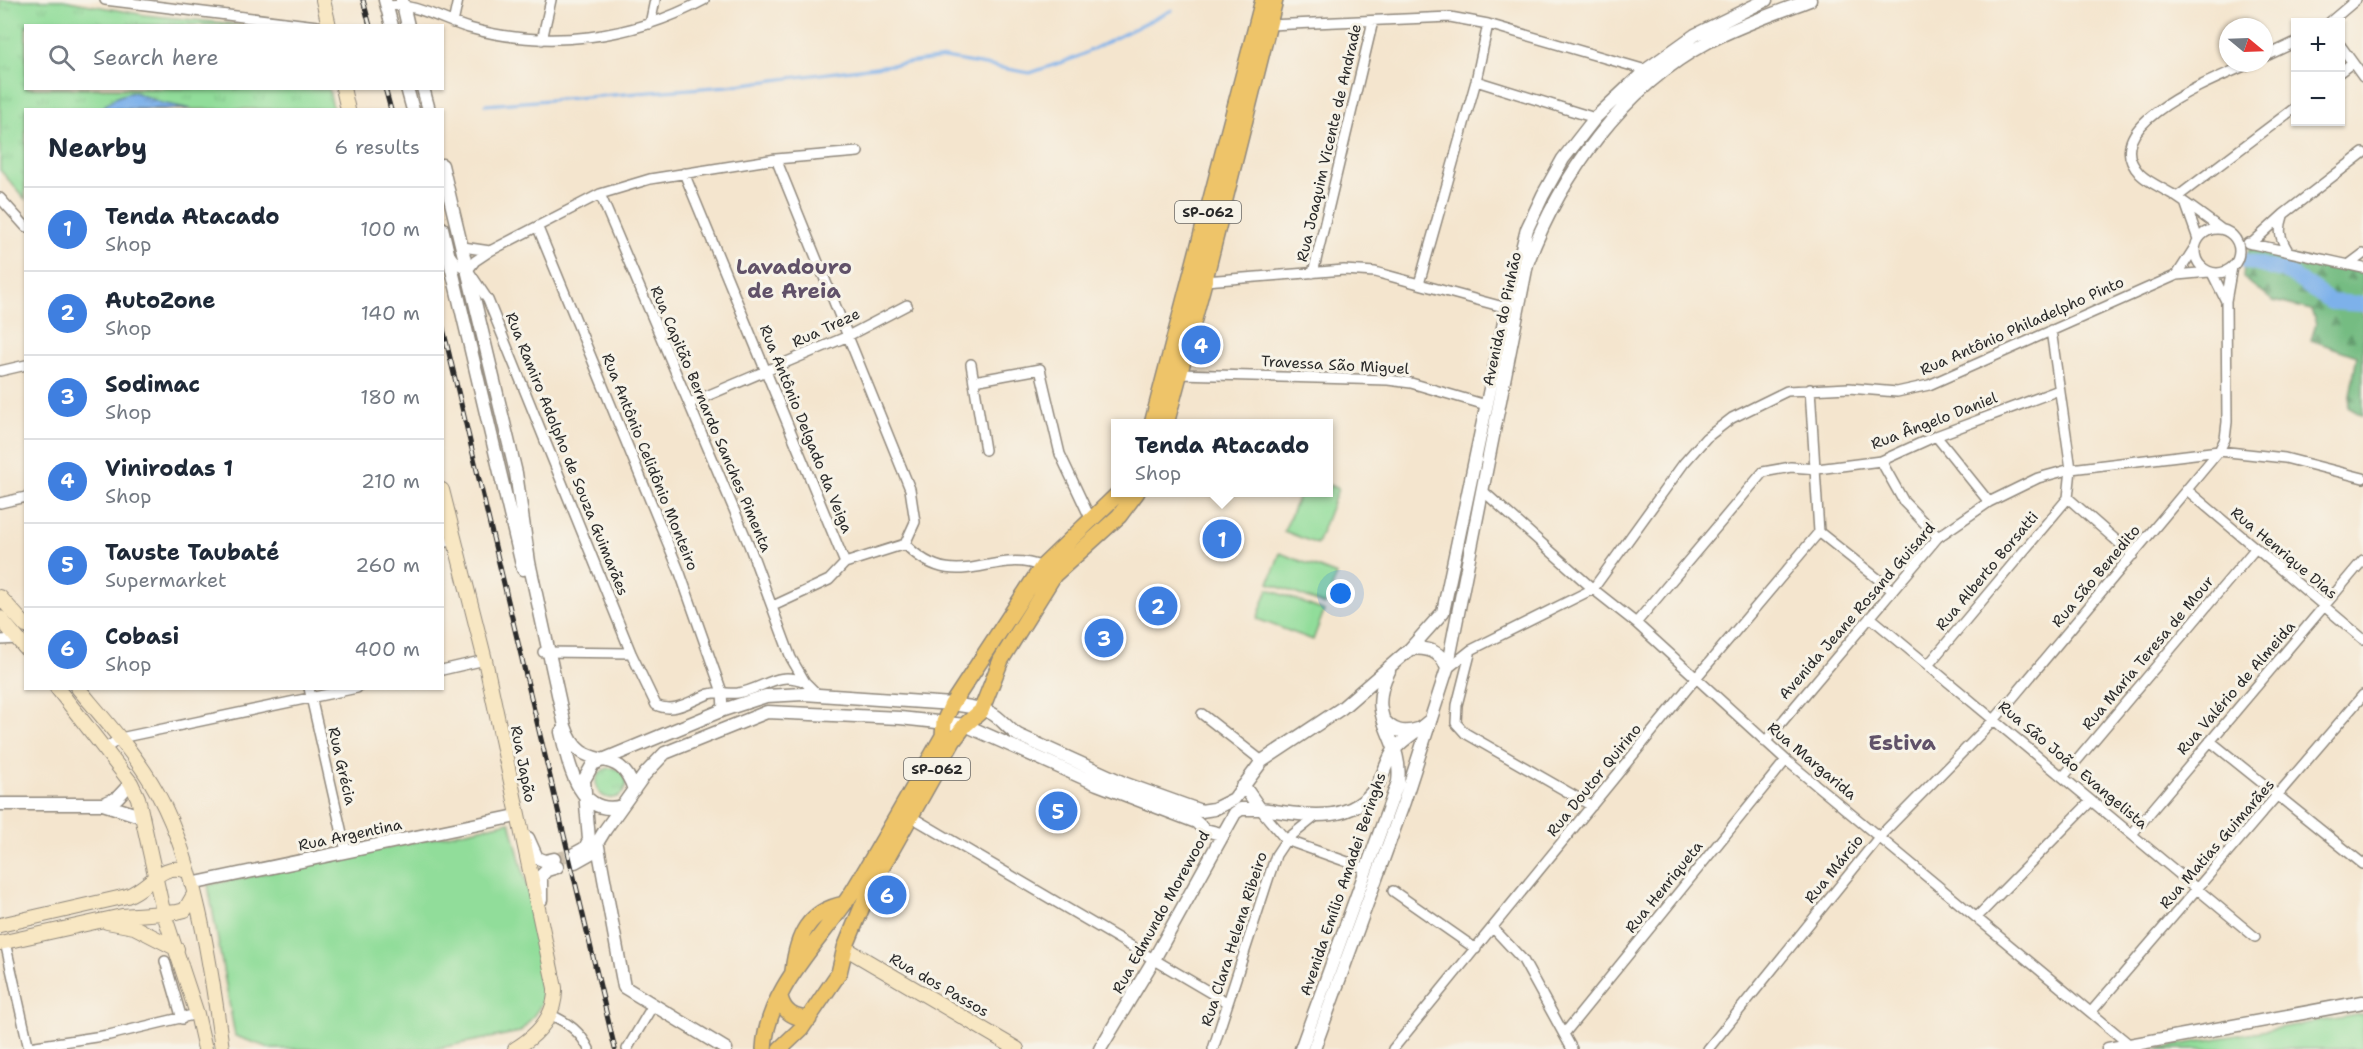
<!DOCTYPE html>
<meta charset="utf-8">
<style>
:root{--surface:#fff;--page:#f2f2f3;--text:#1f2937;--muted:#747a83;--line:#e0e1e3;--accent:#2563eb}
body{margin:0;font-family:"Shantell Sans",sans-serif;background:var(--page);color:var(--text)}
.controls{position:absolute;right:18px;top:18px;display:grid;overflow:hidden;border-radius:0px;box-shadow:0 2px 4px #0004}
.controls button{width:54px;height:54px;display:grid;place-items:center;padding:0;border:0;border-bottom:2px solid var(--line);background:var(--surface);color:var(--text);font:30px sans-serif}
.compass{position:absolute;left:2219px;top:18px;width:54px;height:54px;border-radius:50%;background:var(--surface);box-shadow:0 2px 4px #0004;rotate:109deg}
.you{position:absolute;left:1341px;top:594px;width:21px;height:21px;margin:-15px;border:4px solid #fff;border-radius:50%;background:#1a73e8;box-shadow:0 0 0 9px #1a73e833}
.badge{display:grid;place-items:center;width:39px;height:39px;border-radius:50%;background:var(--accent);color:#fff;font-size:20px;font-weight:700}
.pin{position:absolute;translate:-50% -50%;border:3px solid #fff;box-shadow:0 2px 6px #0006}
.popup{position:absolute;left:1111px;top:419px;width:222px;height:78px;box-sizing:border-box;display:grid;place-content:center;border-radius:0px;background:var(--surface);filter:drop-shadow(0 2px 4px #0005);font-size:20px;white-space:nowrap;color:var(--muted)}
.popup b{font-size:22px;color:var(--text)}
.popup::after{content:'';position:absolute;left:50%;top:100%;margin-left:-12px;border:12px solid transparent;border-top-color:var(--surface)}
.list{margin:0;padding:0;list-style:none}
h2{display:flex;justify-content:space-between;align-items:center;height:78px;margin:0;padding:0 24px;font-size:26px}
h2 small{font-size:20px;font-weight:400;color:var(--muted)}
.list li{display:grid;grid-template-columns:39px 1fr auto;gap:18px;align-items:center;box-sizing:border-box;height:84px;padding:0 24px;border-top:2px solid var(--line)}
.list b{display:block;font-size:22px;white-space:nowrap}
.list p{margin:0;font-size:20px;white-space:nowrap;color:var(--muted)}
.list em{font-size:20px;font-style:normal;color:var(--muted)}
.icon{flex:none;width:33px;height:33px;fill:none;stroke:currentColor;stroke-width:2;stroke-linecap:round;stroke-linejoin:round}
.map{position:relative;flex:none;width:2363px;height:1049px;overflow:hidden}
.search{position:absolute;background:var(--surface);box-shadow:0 2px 4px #0004;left:24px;top:24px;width:420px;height:66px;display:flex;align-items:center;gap:15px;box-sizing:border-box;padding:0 21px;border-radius:0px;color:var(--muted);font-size:22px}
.panel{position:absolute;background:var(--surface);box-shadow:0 2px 4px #0004;left:24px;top:108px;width:420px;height:582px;border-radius:0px}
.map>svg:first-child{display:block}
.grass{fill:url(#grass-tufts);stroke:#5e8462;stroke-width:1.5}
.forest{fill:url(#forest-firs);stroke:#507456;stroke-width:1.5}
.garden{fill:#91dd9a;stroke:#5e8462;stroke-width:1.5}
.water{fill:url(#water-ripples);stroke:#546e8a;stroke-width:1.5}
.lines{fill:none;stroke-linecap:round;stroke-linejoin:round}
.stream{stroke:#7db1ea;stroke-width:3}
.river{stroke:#7db1ea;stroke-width:16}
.tertiary-tunnel{stroke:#ccc0ad;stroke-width:12;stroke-dasharray:12 6;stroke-linecap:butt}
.minor-casing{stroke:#90887c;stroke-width:12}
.tertiary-casing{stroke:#90887c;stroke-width:15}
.secondary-casing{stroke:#90887c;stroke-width:16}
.primary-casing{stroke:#90887c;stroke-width:18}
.minor{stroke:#fff;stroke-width:9}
.tertiary{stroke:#fff;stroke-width:12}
.secondary{stroke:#f8e7c3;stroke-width:14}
.primary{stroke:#eec469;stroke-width:15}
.rail-casing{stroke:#2b2b2b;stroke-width:5}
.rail{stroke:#f7f3e8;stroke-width:3;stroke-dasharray:9;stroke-linecap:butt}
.labels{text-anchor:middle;stroke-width:6;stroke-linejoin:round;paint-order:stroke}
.shield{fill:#f7f3e8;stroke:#686764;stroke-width:1.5}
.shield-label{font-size:14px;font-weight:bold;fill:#2b2b2b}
.street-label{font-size:15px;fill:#2b2b2b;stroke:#f7f3e8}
.district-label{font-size:21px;font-weight:bold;fill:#615269;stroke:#f7f3e8}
</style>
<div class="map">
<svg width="2363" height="1049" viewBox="0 0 2363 1049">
<defs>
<pattern id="grass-tufts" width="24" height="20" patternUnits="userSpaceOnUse" patternTransform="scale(1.5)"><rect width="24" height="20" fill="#91dd9a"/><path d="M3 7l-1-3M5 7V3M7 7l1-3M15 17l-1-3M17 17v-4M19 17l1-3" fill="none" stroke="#7dbe85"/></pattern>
<pattern id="forest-firs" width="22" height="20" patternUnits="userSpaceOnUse" patternTransform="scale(1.5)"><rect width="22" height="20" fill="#74bc82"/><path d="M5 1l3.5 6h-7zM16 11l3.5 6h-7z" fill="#5f996b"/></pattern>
<pattern id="water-ripples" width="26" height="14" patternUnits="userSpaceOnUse" patternTransform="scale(1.5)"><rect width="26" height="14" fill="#7db1ea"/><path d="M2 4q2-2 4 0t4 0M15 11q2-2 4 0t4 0" fill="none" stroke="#6790be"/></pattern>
</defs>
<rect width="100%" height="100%" fill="#f7f3e8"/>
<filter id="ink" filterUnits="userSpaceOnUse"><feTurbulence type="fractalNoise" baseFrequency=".0167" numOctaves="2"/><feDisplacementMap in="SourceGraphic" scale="12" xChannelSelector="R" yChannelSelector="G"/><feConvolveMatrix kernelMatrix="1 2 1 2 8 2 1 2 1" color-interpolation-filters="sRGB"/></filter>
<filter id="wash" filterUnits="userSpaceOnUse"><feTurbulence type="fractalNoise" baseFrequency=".008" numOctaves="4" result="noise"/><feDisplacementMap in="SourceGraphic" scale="24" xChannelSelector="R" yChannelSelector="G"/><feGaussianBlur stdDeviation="1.35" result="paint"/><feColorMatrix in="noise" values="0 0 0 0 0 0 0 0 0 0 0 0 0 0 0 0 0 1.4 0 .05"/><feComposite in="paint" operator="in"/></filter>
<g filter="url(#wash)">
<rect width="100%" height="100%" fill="#f4e5ce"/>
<path class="grass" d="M 0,0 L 63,0 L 145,15 L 245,25 L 26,26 L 26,88 L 329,89 L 333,109 L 26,110 L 25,199 L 0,170 Z
M596 783a15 15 0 1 1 30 0a15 15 0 1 1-30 0Z"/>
<path class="forest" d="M 2250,247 L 2363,273 L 2363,416 L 2348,407 L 2357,356 L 2311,340 L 2316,324 L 2311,310 L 2273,301 L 2243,278 L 2244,262 Z"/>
<path class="garden" d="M 1329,485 L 1338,489 L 1317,544 L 1284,531 L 1300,493 L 1328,492 Z
M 1280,553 L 1337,575 L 1325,605 L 1269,583 Z
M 1268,589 L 1324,611 L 1313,640 L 1257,619 Z
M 510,822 L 548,966 C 551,995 539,1011 520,1032 L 434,1049 L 272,1049 L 235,1036 L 208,885 Z
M 2363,1014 L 2363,1049 L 2154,1049 Z"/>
<path class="water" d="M 134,92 L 161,103 L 191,109 L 102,109 C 111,98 120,95 134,92 Z"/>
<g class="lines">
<path class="stream" d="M 485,105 L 728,86 L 945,58 L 1030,73 L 1077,57 L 1172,10"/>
<path class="river" d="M 2246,261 L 2289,273 L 2331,302 L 2363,304"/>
</g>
</g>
<g filter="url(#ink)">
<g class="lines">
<path class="tertiary-tunnel" d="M 554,859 L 574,854"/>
<defs>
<path id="minor" d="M 105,0 L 317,26
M 387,6 C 414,2 442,20 469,28 C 548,50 632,39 704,0
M 2330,22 L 2356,0
M 453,23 L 458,0
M 650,24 L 655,0
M 1269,25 L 1450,17 L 1488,24 L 1646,70
M 542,40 L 551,0
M 2340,45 L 2363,77
M 2264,57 L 2296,42
M 2340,72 L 2352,63
M 1476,81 L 1595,118
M 776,159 L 910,489 L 915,522 L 905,544
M 684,173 L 845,563
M 600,194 L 749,545 L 791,658 L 805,682 L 818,695
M 2177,197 L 2296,107
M 0,198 L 26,227
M 2186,205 L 2198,239
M 2283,216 C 2278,231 2280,238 2288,251
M 538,228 L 680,573 L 722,692 L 723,710
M2195 251a22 22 0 1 1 44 0a22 22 0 1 1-44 0Z
M 2221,229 C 2205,217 2189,205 2172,194 C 2162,188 2148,182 2140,174 C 2092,124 2221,77 2251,63
M 2248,243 L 2363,268
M 2251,244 L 2284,214 L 2363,153
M 463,247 L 490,251
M 451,256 L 456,263 L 468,270 L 488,300 L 631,653 L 656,705 C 674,714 692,700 709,694 C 719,691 728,694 738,693 C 765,689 776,670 805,682
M 2351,263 L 2363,254
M 468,270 L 475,261 L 490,251 L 600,194 L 650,179 L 776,159 L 858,152
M 1313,273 L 1373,21
M 2212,273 L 2226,301
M 2177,275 L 2195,247
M 1205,281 L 1344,270 L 1375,272 L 1507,308
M 1419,284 L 1476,81 L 1488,24
M 2051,330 L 2071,469 L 2068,498
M 971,364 L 985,450
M 0,371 L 26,365
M 1179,374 L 1388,380 L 1411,383 L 1486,405
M 974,381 L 1040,369 L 1060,454 L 1091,520
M 1810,389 L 1819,532 L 1892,590
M 690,403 L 846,337 L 907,305
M 1936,436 L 1989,502
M 1881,461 L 1904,502 L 1938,537
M 2187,490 L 2363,639
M 1483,491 L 1593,589 L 1636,623 L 1786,760 L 2130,1045
M 2068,498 L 2133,555
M 0,503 L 26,497
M 442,543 L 456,540
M 905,544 C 956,597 993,546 1042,567
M 773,606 L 829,580 L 845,563 L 905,544
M 1870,617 L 2255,937
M 1636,623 L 1763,472 L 1791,467 L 1817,469 L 1881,461 L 1936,436 L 2059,390
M 0,640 L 18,639
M 1471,650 L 1457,705 L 1456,723 L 1465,733 L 1592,806
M 543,652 L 631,653
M 1929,664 L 2068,498
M 1447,669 L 1471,650 L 1593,589 L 1684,463 L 1706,438 L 1732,418 L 1787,391 L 1849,388 L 1897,392 L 1929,385 L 2177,275 L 2209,272
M 442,670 L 485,660
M 309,688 L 346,851
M 1202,714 L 1262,761
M 2210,741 L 2363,864
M 1765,742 L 1938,537 L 1989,502 L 2038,478 L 2071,469 L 2219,451 L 2285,458 L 2363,478
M 105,749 L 120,738 L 357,688
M 2063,777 L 2255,549
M 1260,809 L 1286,840 L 1367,869
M 910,816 L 1228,1003
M 2132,834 L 2363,560
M 1393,891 L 1476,949
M 1977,917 L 2091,801
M 1494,929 L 1523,960 L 1572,1049
M 5,942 L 29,1049
M 165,961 L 182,1019
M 2092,1011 L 2363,695
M 551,1015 C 569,1023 580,1032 589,1049
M 1564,1034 L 1786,760
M 29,1047 L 109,1035 L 197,1014
M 627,1049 L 653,1005
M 1213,1049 L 1276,855 L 1286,840 L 1316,816
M 1393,1049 L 1696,678 L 1819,532
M 1708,1049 L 1880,836 L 1995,719 L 2219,451 L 2225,439 L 2227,422 L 2226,301 L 2232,267"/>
<path id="tertiary" d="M 385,0 L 392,26
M 402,0 L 408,26
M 407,88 L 413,110
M 423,88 L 429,110
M 442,165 L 516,473 L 529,562 L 565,726 C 582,779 619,740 634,790
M 442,228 L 523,569
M 1410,649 C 1427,647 1442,651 1447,669
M 1383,719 C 1393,731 1403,734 1418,729
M 561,732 C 568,761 578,819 622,806
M 1242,787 L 1246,789 L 1260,809 C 1302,814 1349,827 1376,787 C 1384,775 1387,759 1395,749 C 1405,737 1420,730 1431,719
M 0,804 L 103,804 L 143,817
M 103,804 L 117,798 L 131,783
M 528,838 L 537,858 L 545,861 L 554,859
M 597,841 L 624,987 L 726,1049
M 574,854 L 585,848 L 589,840 L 584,780 L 593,764 L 723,710 L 766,696 L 804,694 L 952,704 C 964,706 980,707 991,713 C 1000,717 1008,729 1018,735 L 1126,784 L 1201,811 L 1214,809 L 1234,799 L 1262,761 L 1342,708 L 1410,649 L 1443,612 L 1507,308 L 1527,229 L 1543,195 L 1563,159 L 1595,118 L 1646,70 L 1695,35 L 1766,0
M 575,862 L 591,853 L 605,830 L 645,774 L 665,753 L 767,712 L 900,718 L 965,725 L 1097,784 L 1196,822 L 1205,830 L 1221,834
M 191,884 L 516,816
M 541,900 L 541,876 L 547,870 L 557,867
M 1100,1049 L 1153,961 L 1235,813 L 1241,809 L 1260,809
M 1301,1049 L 1398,782 C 1404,736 1363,720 1389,671
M 1314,1049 L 1404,802 L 1447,669 L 1527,264 C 1561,175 1622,88 1708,42 C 1740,25 1776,13 1810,0
M 2108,1049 L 2363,1002"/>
<path id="secondary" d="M 323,0 L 329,26
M 343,88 L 348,110
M 442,490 L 485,660 L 555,988 C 556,1016 538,1035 515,1049
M 0,597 L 26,626
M 0,618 L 26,649
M 57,688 L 131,783 L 138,798 L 163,911 L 197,1014 L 205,1049
M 78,688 C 104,719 130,748 151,782 C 195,853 211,966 222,1049
M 107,922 L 134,927 L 177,949
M 0,925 L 127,896 C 151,887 161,861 187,871
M 0,943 L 122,916 L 177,912 L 185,910 L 193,896
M 845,948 L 1017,1049"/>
<path id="primary" d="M 1152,424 L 1263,0
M 1166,424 L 1208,267 L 1275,0
M 793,971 C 797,936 808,911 844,904
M 780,997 C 784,1013 794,1018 809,1019
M 764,1049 C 767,988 822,940 853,891 C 884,840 913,788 943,736 L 944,722 L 952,704 L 1042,567 L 1120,492
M 780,1049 L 801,1029 L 839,973 L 845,948 L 869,890 L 953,741 L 965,725 L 981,711 L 1001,660 L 1054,575 L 1119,516 L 1137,492"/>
</defs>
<use href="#minor" class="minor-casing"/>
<use href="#tertiary" class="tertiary-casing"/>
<use href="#secondary" class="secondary-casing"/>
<use href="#primary" class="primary-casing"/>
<use href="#minor" class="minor"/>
<use href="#tertiary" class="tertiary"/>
<use href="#secondary" class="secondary"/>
<use href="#primary" class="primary"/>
<defs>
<path id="rail" d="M 363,0 L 370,26
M 385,88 L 391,110
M 442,324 L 615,1049"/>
</defs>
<use href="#rail" class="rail-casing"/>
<use href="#rail" class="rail"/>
</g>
</g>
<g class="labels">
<g class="shield">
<rect x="1175" y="201" width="66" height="22" rx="4.5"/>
<rect x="904" y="758" width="66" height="22" rx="4.5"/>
</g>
<g class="shield-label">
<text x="1208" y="217">SP-062</text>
<text x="937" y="774">SP-062</text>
</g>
<g class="street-label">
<text transform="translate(1329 143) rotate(-77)" y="5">Rua Joaquim Vicente de Andrade</text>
<text transform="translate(1502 319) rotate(-78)" y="5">Avenida do Pinhão</text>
<text transform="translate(2022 326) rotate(-24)" y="5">Rua Antônio Philadelpho Pinto</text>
<text transform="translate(826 328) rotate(-25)" y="5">Rua Treze</text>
<text transform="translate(1335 365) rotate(3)" y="5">Travessa São Miguel</text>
<text transform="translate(711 419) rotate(67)" y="5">Rua Capitão Bernardo Sanches Pimenta</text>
<text transform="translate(1934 421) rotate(-21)" y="5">Rua Ângelo Daniel</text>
<text transform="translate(806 429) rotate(68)" y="5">Rua Antônio Delgado da Veiga</text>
<text transform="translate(567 454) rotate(68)" y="5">Rua Ramiro Adolpho de Souza Guimarães</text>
<text transform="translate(650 462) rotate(68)" y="5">Rua Antônio Celidônio Monteiro</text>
<text transform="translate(2284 553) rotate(40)" y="5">Rua Henrique Dias</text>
<text transform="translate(1987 571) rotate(-50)" y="5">Rua Alberto Borsatti</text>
<text transform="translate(2096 576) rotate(-50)" y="5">Rua São Benedito</text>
<text transform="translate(1857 611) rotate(-49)" y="5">Avenida Jeane Rosand Guisard</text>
<text transform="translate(2148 653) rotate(-50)" y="5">Rua Maria Teresa de Mour</text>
<text transform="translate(2236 688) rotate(-49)" y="5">Rua Valério de Almeida</text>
<text transform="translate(1812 761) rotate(40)" y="5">Rua Margarida</text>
<text transform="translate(523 764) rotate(79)" y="5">Rua Japão</text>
<text transform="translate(2073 765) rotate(40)" y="5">Rua São João Evangelista</text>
<text transform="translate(342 766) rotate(77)" y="5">Rua Grécia</text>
<text transform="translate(1594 780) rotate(-51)" y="5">Rua Doutor Quirino</text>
<text transform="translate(350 835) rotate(-12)" y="5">Rua Argentina</text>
<text transform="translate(2217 844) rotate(-49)" y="5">Rua Matias Guimarães</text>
<text transform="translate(1834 869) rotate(-51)" y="5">Rua Márcio</text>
<text transform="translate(1343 884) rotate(-71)" y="5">Avenida Emílio Amadei Beringhs</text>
<text transform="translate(1664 887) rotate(-51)" y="5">Rua Henriqueta</text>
<text transform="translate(1161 912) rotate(-61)" y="5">Rua Edmundo Morewood</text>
<text transform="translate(1234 939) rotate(-72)" y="5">Rua Clara Helena Ribeiro</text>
<text transform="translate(939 985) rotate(30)" y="5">Rua dos Passos</text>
</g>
<g class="district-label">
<text x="794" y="274">Lavadouro<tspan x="794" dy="24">de Areia</tspan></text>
<text x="1902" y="750">Estiva</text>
</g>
</g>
</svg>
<div class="controls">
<button>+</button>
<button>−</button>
</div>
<svg class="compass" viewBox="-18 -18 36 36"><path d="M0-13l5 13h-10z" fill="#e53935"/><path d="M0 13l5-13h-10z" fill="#747a83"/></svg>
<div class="you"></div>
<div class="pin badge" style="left:1222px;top:539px;background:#3f7fe0">1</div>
<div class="popup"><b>Tenda Atacado</b>Shop</div>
<div class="pin badge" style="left:1158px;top:606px;background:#3f7fe0">2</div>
<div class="pin badge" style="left:1104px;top:638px;background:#3f7fe0">3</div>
<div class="pin badge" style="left:1201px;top:345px;background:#3f7fe0">4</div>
<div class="pin badge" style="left:1058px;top:811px;background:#3f7fe0">5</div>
<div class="pin badge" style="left:887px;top:895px;background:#3f7fe0">6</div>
<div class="search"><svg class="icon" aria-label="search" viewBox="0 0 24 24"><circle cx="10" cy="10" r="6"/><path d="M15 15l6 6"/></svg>Search here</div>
<section class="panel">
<h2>Nearby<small>6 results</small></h2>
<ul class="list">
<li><span class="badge" style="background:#3f7fe0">1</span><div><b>Tenda Atacado</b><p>Shop</p></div><em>100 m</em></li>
<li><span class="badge" style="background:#3f7fe0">2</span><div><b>AutoZone</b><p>Shop</p></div><em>140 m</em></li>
<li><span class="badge" style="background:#3f7fe0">3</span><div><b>Sodimac</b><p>Shop</p></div><em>180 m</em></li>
<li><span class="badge" style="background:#3f7fe0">4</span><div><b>Vinirodas 1</b><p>Shop</p></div><em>210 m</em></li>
<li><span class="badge" style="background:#3f7fe0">5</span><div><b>Tauste Taubaté</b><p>Supermarket</p></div><em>260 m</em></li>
<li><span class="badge" style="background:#3f7fe0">6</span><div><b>Cobasi</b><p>Shop</p></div><em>400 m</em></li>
</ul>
</section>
</div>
